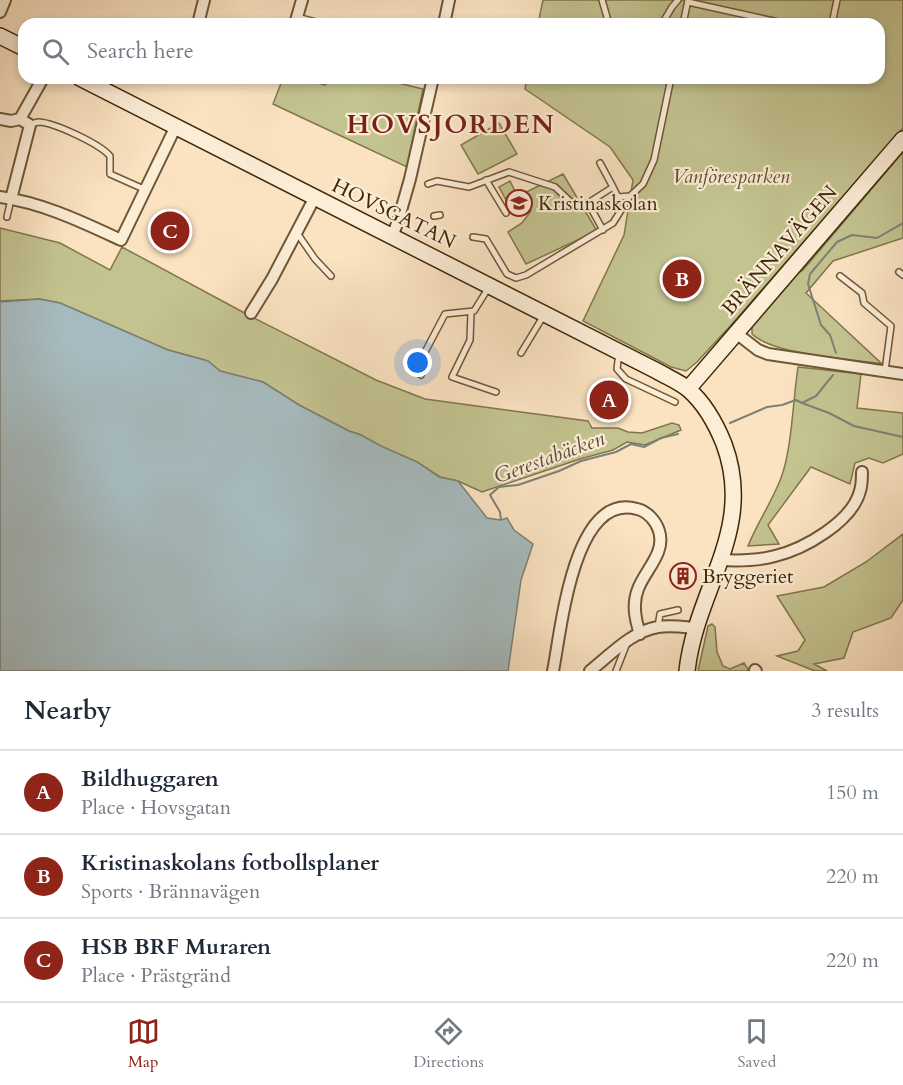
<!DOCTYPE html>
<meta charset="utf-8">
<style>
:root{--surface:#fff;--page:#f2f2f3;--text:#1f2937;--muted:#747a83;--line:#e0e1e3;--accent:#8f2418}
body{margin:0;font-family:Cardo,serif;background:var(--page);color:var(--text)}
.you{position:absolute;left:418px;top:363px;width:21px;height:21px;margin:-15px;border:4px solid #fff;border-radius:50%;background:#1a73e8;box-shadow:0 0 0 9px #1a73e833}
.badge{display:grid;place-items:center;width:39px;height:39px;border-radius:50%;background:var(--accent);color:#fff;font-size:20px;font-weight:700}
.pin{position:absolute;translate:-50% -50%;border:3px solid #fff;box-shadow:0 2px 6px #0006}
.list{margin:0;padding:0;list-style:none}
h2{display:flex;justify-content:space-between;align-items:center;height:78px;margin:0;padding:0 24px;font-size:26px}
h2 small{font-size:20px;font-weight:400;color:var(--muted)}
.list li{display:grid;grid-template-columns:39px 1fr auto;gap:18px;align-items:center;box-sizing:border-box;height:84px;padding:0 24px;border-top:2px solid var(--line)}
.list b{display:block;font-size:22px;white-space:nowrap}
.list p{margin:0;font-size:20px;white-space:nowrap;color:var(--muted)}
.list em{font-size:20px;font-style:normal;color:var(--muted)}
.icon{flex:none;width:33px;height:33px;fill:none;stroke:currentColor;stroke-width:2;stroke-linecap:round;stroke-linejoin:round}
.map{position:relative;flex:none;width:903px;height:671px;overflow:hidden}
.search{position:absolute;background:var(--surface);box-shadow:0 3px 9px #0003;left:18px;right:18px;top:18px;height:66px;display:flex;align-items:center;gap:15px;box-sizing:border-box;padding:0 21px;border-radius:18px;color:var(--muted);font-size:22px}
.sheet{height:330px;background:var(--surface)}
nav{display:flex;justify-content:space-around;align-items:center;box-sizing:border-box;height:84px;border-top:2px solid var(--line);background:var(--surface);font-size:16px;color:var(--muted)}
nav a{display:grid;justify-items:center;gap:3px}
nav .on{color:var(--accent)}
.map>svg:first-child{display:block}
.green{fill:#c3c390;stroke:#81764c;stroke-width:1.5}
.water{fill:#a6bbbf;stroke:#7d8076;stroke-width:1.5}
.lines{fill:none;stroke-linecap:round;stroke-linejoin:round}
.stream{stroke:#7d8076;stroke-width:2}
.lane-casing{stroke:#6e5737;stroke-width:8}
.street-casing{stroke:#6e5737;stroke-width:14}
.secondary-casing{stroke:#3f2809;stroke-width:18}
.lane{stroke:#fcedd7;stroke-width:5}
.street{stroke:#fcedd7;stroke-width:10}
.secondary{stroke:#fcedd7;stroke-width:15}
.labels{text-anchor:middle;stroke-width:4.5;stroke-linejoin:round;paint-order:stroke}
.park-label{font-size:20px;font-style:italic;fill:#604f2b;stroke:#fcedd7}
.poi-label{font-size:20px;fill:#3f2809;stroke:#fcedd7;text-anchor:start}
.street-label{font-size:20px;fill:#3f2809;stroke:#fcedd7}
.water-label{font-size:21px;font-style:italic;fill:#594d36;stroke:#fcedd7}
.district-label{font-size:26px;font-weight:bold;letter-spacing:1.5px;fill:#7a1f14;stroke:#fcedd7}
</style>
<div class="map">
<svg width="903" height="671" viewBox="0 0 903 671">
<rect width="100%" height="100%" fill="#fbe3c2"/>
<filter id="stains"><feTurbulence type="fractalNoise" baseFrequency=".00333" numOctaves="4"/><feColorMatrix values="0 0 0 0 .2 0 0 0 0 .09 0 0 0 0 .02 0 0 0 .5 -.17"/></filter>
<radialGradient id="worn" r=".72"><stop offset=".6" stop-color="#630" stop-opacity="0"/><stop offset="1" stop-color="#630" stop-opacity=".3"/></radialGradient>
<path class="green" d="M 543,0 L 903,0 L 903,128 L 732,324 L 697,362 L 686,371 L 671,367 L 583,321 L 624,235 L 633,180 L 610,147 L 525,89 L 527,78 L 879,78 L 879,24 L 538,24 Z
M 283,78 L 300,78 L 325,85 L 328,78 L 378,78 L 423,89 L 407,167 L 273,104 Z
M 499,123 L 517,154 L 478,174 L 461,145 Z
M 903,152 L 903,238 L 833,261 L 806,293 L 882,364 C 850,359 774,355 752,334 L 752,324 L 797,274 L 803,270 Z
M 563,174 L 597,231 L 526,264 L 508,232 L 522,223 L 531,211 L 520,195 Z
M 510,181 L 517,195 L 506,200 L 499,187 Z
M 0,228 L 60,243 L 110,270 L 122,247 L 252,317 L 376,380 L 425,399 L 588,421 L 592,428 L 618,428 L 628,432 L 642,433 L 672,423 L 679,425 L 681,430 L 645,445 L 627,442 L 613,450 L 580,459 L 482,492 L 458,481 L 440,477 L 417,462 L 381,447 L 361,435 L 349,431 L 299,405 L 263,382 L 220,371 L 208,361 L 168,350 L 60,303 L 39,299 L 0,301 Z
M 798,367 L 861,374 L 857,408 L 903,413 L 903,454 L 883,463 L 869,458 L 855,463 L 850,484 L 811,467 L 768,525 L 779,544 L 748,546 C 757,523 772,502 781,478 C 792,449 793,399 798,367 Z
M 903,534 L 903,600 L 891,618 L 853,632 L 844,658 L 814,664 L 827,671 L 815,671 L 777,656 L 798,651 L 805,640 L 777,596 L 824,587 L 866,562 Z
M 712,624 L 715,627 L 717,652 L 723,666 L 730,669 L 744,663 L 749,671 L 698,671 L 708,626 Z"/>
<path class="water" d="M 39,299 L 60,303 L 168,350 L 208,361 L 220,371 L 263,382 L 299,405 L 349,431 L 361,435 L 381,446 L 417,462 L 439,477 L 458,481 L 487,518 L 501,520 L 507,518 L 514,530 L 533,544 L 521,580 L 508,671 L 0,671 L 0,302 Z"/>
<g class="lines">
<path class="stream" d="M 836,353 L 830,335 L 821,325 L 808,284 L 810,274 L 837,242 L 852,235 L 877,238 L 903,223
M 802,403 L 829,413 L 854,426 L 903,437
M 730,423 L 767,407 L 782,405 L 796,400 L 802,403 L 816,396 L 833,375
M 501,520 L 500,512 L 490,495 L 499,487 L 518,485 L 559,471 L 581,461 L 616,452 L 631,444 L 644,447 L 661,438 L 678,434"/>
<defs>
<path id="lane" d="M 602,0 L 609,24
M 688,2 L 787,24
M 297,17 L 324,24
M 662,24 L 672,7 L 678,0
M 683,24 L 688,0
M 832,24 L 837,0
M 30,125 C 32,124 37,122 39,122 C 55,123 100,144 110,156 L 110,174 L 146,190
M 486,180 L 506,213
M 428,184 L 437,181 L 469,187 L 509,172 L 555,187 L 574,205 L 588,203 L 603,230
M 613,187 L 618,197 L 630,196
M 588,203 L 613,187 L 600,163
M 434,216 L 440,215
M 7,217 L 11,199
M 297,233 L 315,259 L 331,276
M 473,237 L 486,239 L 507,274 L 516,278 L 526,275 L 613,223 L 630,196 L 643,184 L 654,160 L 671,78
M 899,272 L 903,275
M 840,276 L 862,293 L 864,303 L 891,326 L 885,371
M 471,313 L 470,340 L 452,377 L 496,392
M 521,353 L 544,315
M 619,353 L 617,369 L 626,379 L 675,402
M 421,375 L 415,371 L 445,314 L 474,311 L 489,287
M 658,627 L 660,614 L 678,610
M 616,671 L 627,643"/>
<path id="street" d="M 0,12 L 5,0
M 198,24 L 204,0
M 295,24 L 302,0
M 444,24 L 449,0
M 0,119 L 11,121 L 20,119 L 30,125 L 11,199
M 20,119 L 43,78
M 0,197 C 43,203 82,222 121,240 L 176,126
M 392,237 L 398,221 L 410,179 L 433,78
M 251,313 L 272,279 L 315,197
M 736,333 L 758,350 L 768,354 L 903,374
M 720,560 C 738,561 757,561 775,556 C 804,549 852,522 860,491 C 862,485 862,478 862,472
M 755,670 L 756,671
M 553,671 C 561,632 573,491 637,509 C 647,511 656,521 659,531 C 666,553 645,570 638,589 C 632,604 635,619 640,634
M 590,671 C 609,656 632,631 658,627 C 670,625 684,627 696,628"/>
<path id="secondary" d="M 0,36 L 24,48
M 80,78 L 657,371 C 667,377 680,382 689,390 C 705,404 716,424 724,444 C 756,530 696,588 687,671
M 688,389 L 903,139"/>
</defs>
<use href="#lane" class="lane-casing"/>
<use href="#street" class="street-casing"/>
<use href="#secondary" class="secondary-casing"/>
<use href="#lane" class="lane"/>
<use href="#street" class="street"/>
<use href="#secondary" class="secondary"/>
</g>
<defs>
<symbol id="school-ring" viewBox="-11 -11 22 22"><circle r="9.5" fill="#fcedd7" stroke="#8f2418" stroke-width="1.5"/><path d="M0-5L7-2L0 1L-7-2ZM-4 1L0 2.5L4 1V4Q0 6-4 4Z" fill="#8f2418"/></symbol>
<symbol id="building-ring" viewBox="-11 -11 22 22"><circle r="9.5" fill="#fcedd7" stroke="#8f2418" stroke-width="1.5"/><path d="M-4-6H4V6H1V3H-1V6H-4ZM-2.5-4.3h1.7v1.8h-1.7ZM.8-4.3h1.7v1.8H.8ZM-2.5-1h1.7V.8h-1.7ZM.8-1h1.7V.8H.8Z" fill="#8f2418"/></symbol>
</defs>
<g fill-rule="evenodd">
<use href="#school-ring" x="504" y="188" width="30" height="30"/>
<use href="#building-ring" x="668" y="561" width="30" height="30"/>
</g>
<g class="labels">
<g class="park-label">
<text x="731" y="183">Vanföresparken</text>
</g>
<g class="poi-label">
<text x="538" y="210">Kristinaskolan</text>
<text x="702" y="583">Bryggeriet</text>
</g>
<g class="street-label">
<text transform="translate(394 213) rotate(26)" y="7">HOVSGATAN</text>
<text transform="translate(779 250) rotate(-49)" y="7">BRÄNNAVÄGEN</text>
</g>
<g class="water-label">
<text transform="translate(549 457) rotate(-20)" y="7">Gerestabäcken</text>
</g>
<g class="district-label">
<text x="451" y="133">HOVSJORDEN</text>
</g>
</g>
<rect width="100%" height="100%" filter="url(#stains)"/>
<rect width="100%" height="100%" fill="url(#worn)"/>
</svg>
<div class="you"></div>
<div class="pin badge" style="left:609px;top:400px">A</div>
<div class="pin badge" style="left:682px;top:279px">B</div>
<div class="pin badge" style="left:170px;top:231px">C</div>
<div class="search"><svg class="icon" aria-label="search" viewBox="0 0 24 24"><circle cx="10" cy="10" r="6"/><path d="M15 15l6 6"/></svg>Search here</div>
</div>
<section class="sheet">
<h2>Nearby<small>3 results</small></h2>
<ul class="list">
<li><span class="badge">A</span><div><b>Bildhuggaren</b><p>Place · Hovsgatan</p></div><em>150 m</em></li>
<li><span class="badge">B</span><div><b>Kristinaskolans fotbollsplaner</b><p>Sports · Brännavägen</p></div><em>220 m</em></li>
<li><span class="badge">C</span><div><b>HSB BRF Muraren</b><p>Place · Prästgränd</p></div><em>220 m</em></li>
</ul>
</section>
<nav>
<a class="on"><svg class="icon" aria-label="map" viewBox="0 0 24 24"><path d="M3 6l6-2 6 2 6-2v14l-6 2-6-2-6 2zM9 4v14M15 6v14"/></svg>Map</a>
<a><svg class="icon" aria-label="directions" viewBox="0 0 24 24"><path d="M12 3l9 9-9 9-9-9zM9 14v-3h6M13 9l2 2-2 2"/></svg>Directions</a>
<a><svg class="icon" aria-label="saved" viewBox="0 0 24 24"><path d="M7 4h10v16l-5-4-5 4z"/></svg>Saved</a>
</nav>
